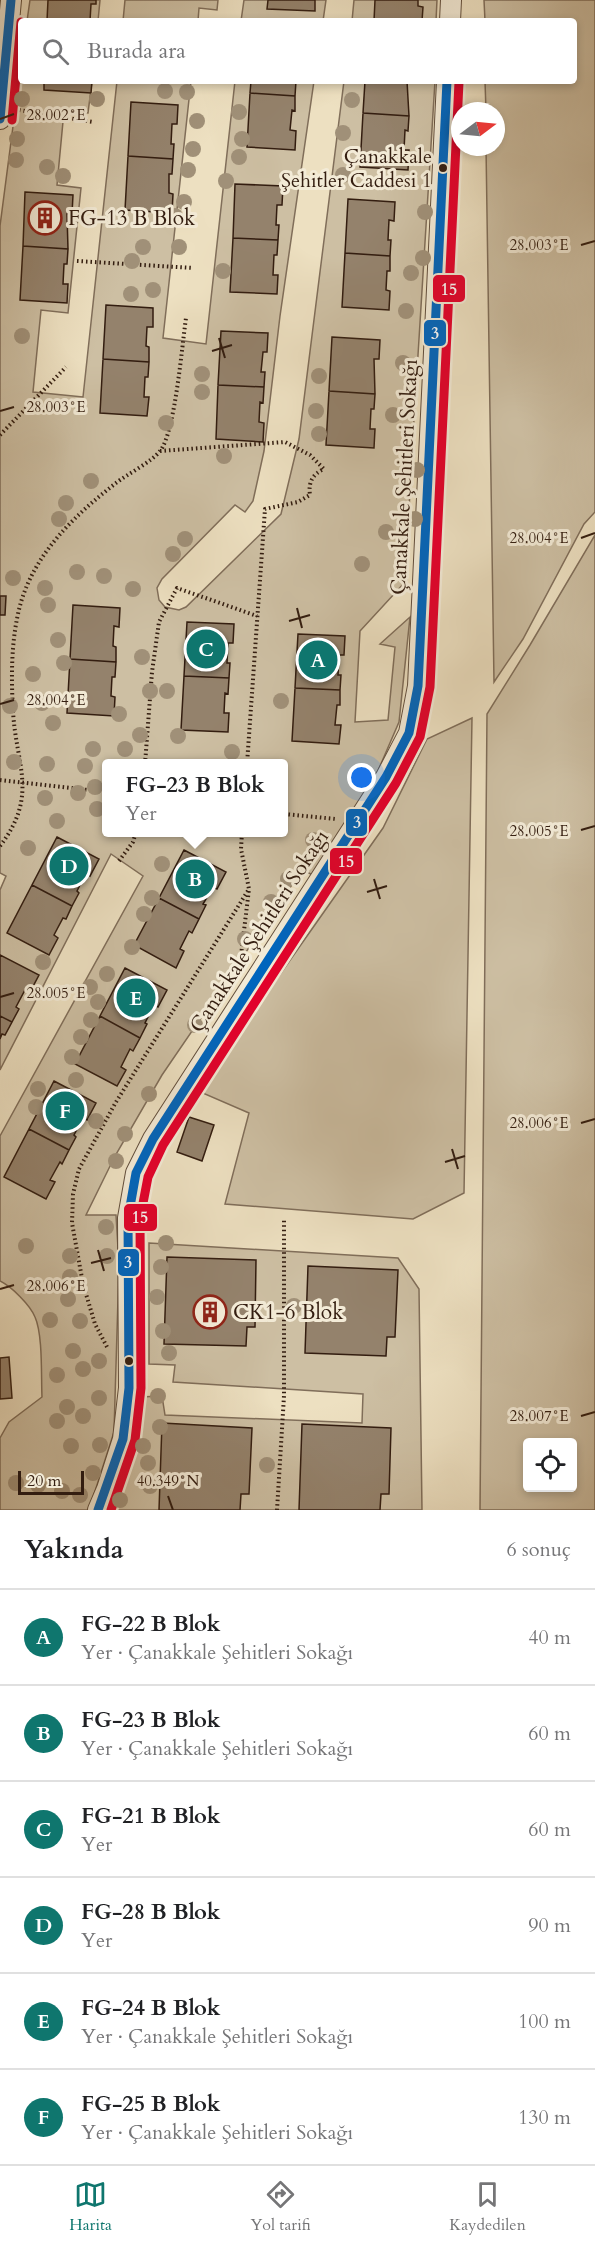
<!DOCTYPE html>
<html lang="tr">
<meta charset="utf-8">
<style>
:root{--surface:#fff;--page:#f6f6f6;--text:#202124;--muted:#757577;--line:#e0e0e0;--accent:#0f766e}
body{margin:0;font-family:Cardo,serif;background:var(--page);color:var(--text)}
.controls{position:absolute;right:18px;bottom:18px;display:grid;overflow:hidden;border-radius:6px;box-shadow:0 3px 9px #0003}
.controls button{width:54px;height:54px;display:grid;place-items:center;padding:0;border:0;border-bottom:2px solid var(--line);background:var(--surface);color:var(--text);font:30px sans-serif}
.compass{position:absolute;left:451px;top:102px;width:54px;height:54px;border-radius:50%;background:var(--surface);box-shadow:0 3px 9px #0003;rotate:74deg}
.scale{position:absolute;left:18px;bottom:15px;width:66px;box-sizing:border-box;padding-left:6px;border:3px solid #331d10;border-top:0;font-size:16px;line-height:21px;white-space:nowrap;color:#331d10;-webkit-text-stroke:4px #f3ebd7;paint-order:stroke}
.you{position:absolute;left:362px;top:778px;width:21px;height:21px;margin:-15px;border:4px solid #fff;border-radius:50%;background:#1a73e8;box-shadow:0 0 0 9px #1a73e833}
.badge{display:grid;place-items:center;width:39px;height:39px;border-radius:50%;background:var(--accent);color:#fff;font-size:20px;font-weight:700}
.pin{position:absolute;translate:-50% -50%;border:3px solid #fff;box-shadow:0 2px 6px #0006}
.popup{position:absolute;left:102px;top:759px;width:186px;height:78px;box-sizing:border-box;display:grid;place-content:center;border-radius:6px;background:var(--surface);filter:drop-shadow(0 2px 4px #0005);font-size:20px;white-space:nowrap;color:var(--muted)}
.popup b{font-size:22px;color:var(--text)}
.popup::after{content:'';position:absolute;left:50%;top:100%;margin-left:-12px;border:12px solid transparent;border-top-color:var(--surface)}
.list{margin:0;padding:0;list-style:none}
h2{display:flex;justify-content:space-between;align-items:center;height:78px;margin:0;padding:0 24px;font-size:26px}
h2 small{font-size:20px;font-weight:400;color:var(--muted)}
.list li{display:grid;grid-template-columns:39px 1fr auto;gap:18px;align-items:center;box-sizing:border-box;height:96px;padding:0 24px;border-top:2px solid var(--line)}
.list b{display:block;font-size:22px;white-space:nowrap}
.list p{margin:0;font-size:20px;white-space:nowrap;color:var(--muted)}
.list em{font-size:20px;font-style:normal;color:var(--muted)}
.icon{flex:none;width:33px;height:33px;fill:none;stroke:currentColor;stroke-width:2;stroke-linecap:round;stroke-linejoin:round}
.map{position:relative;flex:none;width:595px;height:1510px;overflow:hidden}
.search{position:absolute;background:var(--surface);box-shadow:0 3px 9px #0003;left:18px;right:18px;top:18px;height:66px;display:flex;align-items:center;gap:15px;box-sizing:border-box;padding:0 21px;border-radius:6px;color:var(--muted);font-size:22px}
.sheet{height:654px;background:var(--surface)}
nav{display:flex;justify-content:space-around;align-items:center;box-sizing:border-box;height:84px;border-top:2px solid var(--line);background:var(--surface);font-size:16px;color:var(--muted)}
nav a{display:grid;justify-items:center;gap:3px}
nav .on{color:var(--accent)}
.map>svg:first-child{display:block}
.green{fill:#cdbfa3;stroke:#806e5a;stroke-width:1.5;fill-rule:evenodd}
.building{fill:#94826c;stroke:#331d10;stroke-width:1.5}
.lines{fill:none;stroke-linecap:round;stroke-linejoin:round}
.street-casing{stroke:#624e3c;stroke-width:22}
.path{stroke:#331d10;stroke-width:4;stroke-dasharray:1.5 3;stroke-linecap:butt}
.street{stroke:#f3ebd7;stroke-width:20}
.bus-1-casing{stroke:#f3ebd7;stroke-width:14}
.bus-2-casing{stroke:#f3ebd7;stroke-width:14}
.bus-1{stroke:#0065bd;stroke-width:9}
.bus-2{stroke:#e4002b;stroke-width:9}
.tree{fill:#a09078}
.ticks{fill:none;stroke:#331d10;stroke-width:2}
.bus-dot{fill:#331d10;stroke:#f3ebd7;stroke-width:2}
.labels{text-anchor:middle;stroke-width:6;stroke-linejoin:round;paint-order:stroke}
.bus-label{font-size:20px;fill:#331d10;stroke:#f3ebd7;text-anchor:end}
.poi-label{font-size:21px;fill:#331d10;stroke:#f3ebd7;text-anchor:start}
.street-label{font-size:21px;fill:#331d10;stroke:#f3ebd7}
.ticks-label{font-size:15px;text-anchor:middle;fill:#331d10;stroke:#f3ebd7;stroke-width:6;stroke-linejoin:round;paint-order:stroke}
.line-badge{stroke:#f3ebd7;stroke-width:2}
.badge-label{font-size:16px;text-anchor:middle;font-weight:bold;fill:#fff}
</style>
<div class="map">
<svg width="595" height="1510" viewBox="0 0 595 1510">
<rect width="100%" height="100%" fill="#ede0c1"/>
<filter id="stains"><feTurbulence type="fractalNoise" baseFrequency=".00333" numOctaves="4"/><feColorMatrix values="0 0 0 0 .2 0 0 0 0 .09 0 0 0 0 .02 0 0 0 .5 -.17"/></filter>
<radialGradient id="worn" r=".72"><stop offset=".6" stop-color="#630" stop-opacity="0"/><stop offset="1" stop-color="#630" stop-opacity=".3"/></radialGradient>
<path class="green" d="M 30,0 L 100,0 L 98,21 L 27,21 Z
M 125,0 L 218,0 L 217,10 L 199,8 L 198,21 L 123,21 Z
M 244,0 L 326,0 L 323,21 L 241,21 Z
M 354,0 L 437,0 L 436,21 L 352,21 Z
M 484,0 L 595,0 L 595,512 L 584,524 L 523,639 L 494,682 L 486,147 L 496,147 L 496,111 L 486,111 L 485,81 L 574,81 L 574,21 L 485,21 Z
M 21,65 L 21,81 L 92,81 L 88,113 L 64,111 L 57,185 L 81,188 L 68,313 L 41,310 L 33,392 L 83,397 L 117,81 L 191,81 L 163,338 L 206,344 L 235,81 L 314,81 L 280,316 L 264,451 L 253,501 L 245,512 L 235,505 L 162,579 L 157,588 L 159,600 L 165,607 L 179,610 L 186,607 L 281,514 L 299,439 L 344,81 L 435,81 L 410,484 L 407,580 L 360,631 L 355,722 L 388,720 L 395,647 L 380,644 L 410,617 L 399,722 L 377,773 L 313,875 L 302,870 L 162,1075 L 115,1156 L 86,1215 L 116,1215 L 119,1265 L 114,1432 L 89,1510 L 0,1510 L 0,1438 L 9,1422 L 42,1397 C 41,1376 43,1335 35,1317 C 30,1305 12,1287 0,1281 L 0,1136 L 143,876 L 111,854 L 0,1070 L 0,890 L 6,876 L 0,873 L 0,226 ZM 106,764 L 284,764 L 284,832 L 106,832 Z
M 595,535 L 595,1510 L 480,1510 L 487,714 L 530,645 ZM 528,1442 L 572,1442 L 572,1488 L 528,1488 Z
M 472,718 L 464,1193 L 413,1219 L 225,1204 L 249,1113 L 198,1091 L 383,828 L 427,739 Z
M 149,1243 L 398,1258 L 419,1289 L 422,1510 L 105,1510 L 121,1476 L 140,1397 L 162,1396 L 165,1415 L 362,1423 L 363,1394 L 173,1382 L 175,1365 L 149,1364 Z"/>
<path class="building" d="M 48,0 L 96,0 L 96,4 L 91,4 L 90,21 L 47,21 Z
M 268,0 L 315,0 L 315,11 L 267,9 Z
M 375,0 L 418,0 L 418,6 L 423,7 L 422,21 L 374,21 Z
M 44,81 L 92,81 L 91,93 L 44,90 Z
M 251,81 L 296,81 L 295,96 L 250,93 Z
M 365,81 L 407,81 L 409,116 L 363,113 Z
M 250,93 L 295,96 L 295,111 L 292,110 L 290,130 L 296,131 L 295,150 L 247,147 Z
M 131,102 L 178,105 L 177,124 L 172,124 L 171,144 L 174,144 L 173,159 L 128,156 Z
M 363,113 L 409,116 L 408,131 L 405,130 L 404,150 L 409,150 L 408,170 L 360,167 Z
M 128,156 L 173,159 L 172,174 L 169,174 L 169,193 L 173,194 L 172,213 L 125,210 Z
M 235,184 L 283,186 L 282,205 L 277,205 L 276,225 L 279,225 L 278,240 L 233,238 Z
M 25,192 L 73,195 L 72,214 L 67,214 L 68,249 L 23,246 Z
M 348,199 L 395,202 L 394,221 L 389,220 L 388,240 L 391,240 L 390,256 L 345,253 Z
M 233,238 L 278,240 L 277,255 L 274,255 L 273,275 L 278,275 L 277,294 L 230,292 Z
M 23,246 L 68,249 L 67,264 L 64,264 L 63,284 L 68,284 L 67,303 L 20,300 Z
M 345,253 L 390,256 L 390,271 L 387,271 L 386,290 L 390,291 L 389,310 L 342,307 Z
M 106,305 L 153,308 L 153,327 L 147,327 L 146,346 L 149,347 L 149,362 L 103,359 Z
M 221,331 L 268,333 L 267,352 L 263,352 L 261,372 L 265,372 L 264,387 L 218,385 Z
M 332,337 L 380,340 L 379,359 L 374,359 L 375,394 L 329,391 Z
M 103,359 L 149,362 L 148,377 L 145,377 L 144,397 L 149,397 L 147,416 L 100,413 Z
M 218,385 L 264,387 L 263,403 L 260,402 L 259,422 L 264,423 L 263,442 L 216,439 Z
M 329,391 L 375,394 L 374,409 L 371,409 L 370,429 L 375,429 L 374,448 L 326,445 Z
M 0,596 L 6,596 L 5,615 L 0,615 Z
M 73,605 L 120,608 L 119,627 L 114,626 L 113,646 L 116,647 L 116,662 L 70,659 Z
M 187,622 L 234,624 L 233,643 L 228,643 L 227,663 L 230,663 L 229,678 L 184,676 Z
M 298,634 L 345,636 L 344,655 L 339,655 L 338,675 L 341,675 L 340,690 L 295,688 Z
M 70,659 L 116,662 L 115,677 L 112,677 L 111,696 L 115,697 L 114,716 L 67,713 Z
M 184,676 L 229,678 L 228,694 L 225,693 L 224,713 L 229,713 L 228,732 L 181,730 Z
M 295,688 L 340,690 L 340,705 L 337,705 L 335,725 L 341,725 L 339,744 L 292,741 Z
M 57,837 L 99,859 L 90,876 L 86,873 L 77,891 L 79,893 L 72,906 L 32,885 Z
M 184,850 L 226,872 L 217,889 L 213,887 L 203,904 L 206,905 L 199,919 L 159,898 Z
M 32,885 L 72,906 L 66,919 L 63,918 L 54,935 L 58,938 L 49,955 L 7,933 Z
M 159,898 L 199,919 L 192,933 L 189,931 L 180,949 L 184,951 L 176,968 L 134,945 Z
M 0,955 L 39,975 L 30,992 L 25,990 L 16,1007 L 19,1009 L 12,1022 L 0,1016 Z
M 125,968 L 167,990 L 158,1007 L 154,1005 L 145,1023 L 147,1024 L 140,1038 L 100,1016 Z
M 0,1016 L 12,1022 L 5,1035 L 2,1034 L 0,1039 Z
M 100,1016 L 140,1038 L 133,1051 L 130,1049 L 121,1067 L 126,1070 L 117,1086 L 75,1064 Z
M 54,1081 L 96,1103 L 87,1120 L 83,1118 L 74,1135 L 76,1137 L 69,1150 L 29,1129 Z
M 189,1117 L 214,1125 L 202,1161 L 177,1152 Z
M 29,1129 L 69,1150 L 62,1164 L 60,1162 L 50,1180 L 55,1182 L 46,1199 L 4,1177 Z
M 167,1257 L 256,1260 L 255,1327 L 247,1327 L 246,1346 L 164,1344 Z
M 308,1266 L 398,1270 L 395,1337 L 387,1337 L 386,1356 L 305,1353 Z
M 9,1357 L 12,1398 L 0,1399 L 0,1358 Z
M 162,1423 L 252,1428 L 249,1494 L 241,1494 L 240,1510 L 159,1510 Z
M 302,1424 L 391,1428 L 389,1494 L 381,1494 L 380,1510 L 299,1510 Z"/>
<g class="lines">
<defs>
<path id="street" d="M 450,21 L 451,0
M 0,119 L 11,0
M 98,1510 L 107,1489 L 123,1439 L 129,1388 L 128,1218 L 136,1173 L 153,1139 L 386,777 L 409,733 L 418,686 L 447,81"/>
</defs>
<use href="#street" class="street-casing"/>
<path class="path" d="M 19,110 L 93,122
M 77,261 L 193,268
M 0,435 L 66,367
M 160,451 L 285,442 L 310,455 L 324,469 C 313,474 308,482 310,495 L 298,502 L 265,509 L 247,764
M 145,764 L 152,672 L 159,622 L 177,588 L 257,616
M 0,780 L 106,792
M 284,814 L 336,819
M 0,846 C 39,795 16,766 13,711 C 11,675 11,637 21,602 C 36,552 75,515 116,483 C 126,475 153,461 160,451 C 175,433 182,345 186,318
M 119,861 L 133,842 L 136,832
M 240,964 L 249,889 L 241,849 L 242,832
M 107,1347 L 95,1324 L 83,1284 L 72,1223 L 73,1194 L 79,1169 L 116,1102 L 249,889
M 277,1510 L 284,1396 L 284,1220"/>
<use href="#street" class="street"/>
<defs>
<path id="bus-1" d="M 0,119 L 11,0
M 98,1510 L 123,1439 L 129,1388 L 128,1218 L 136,1173 L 153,1139 L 386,777 L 409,733 L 418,686 L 447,81"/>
<path id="bus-2" d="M 12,120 L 21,22
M 111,1510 L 135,1440 L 141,1388 L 140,1219 L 148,1177 L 163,1145 L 396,783 L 420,737 L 430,687 L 459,82"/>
</defs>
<use href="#bus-1" class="bus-1-casing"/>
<use href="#bus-2" class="bus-2-casing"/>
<use href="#bus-1" class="bus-1"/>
<use href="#bus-2" class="bus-2"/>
</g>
<g class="tree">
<circle cx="165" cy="91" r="8"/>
<circle cx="187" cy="92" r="8"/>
<circle cx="22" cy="99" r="8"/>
<circle cx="97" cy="99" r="8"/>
<circle cx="352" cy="100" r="8"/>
<circle cx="239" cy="112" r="8"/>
<circle cx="197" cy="121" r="8"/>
<circle cx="343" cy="133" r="8"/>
<circle cx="17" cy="139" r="8"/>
<circle cx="242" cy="139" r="8"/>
<circle cx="193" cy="149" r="8"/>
<circle cx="239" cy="157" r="8"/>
<circle cx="16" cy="160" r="8"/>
<circle cx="47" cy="167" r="8"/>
<circle cx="188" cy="170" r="8"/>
<circle cx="343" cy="175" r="8"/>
<circle cx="63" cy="176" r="8"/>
<circle cx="226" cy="181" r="8"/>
<circle cx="184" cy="202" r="8"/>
<circle cx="425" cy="212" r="8"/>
<circle cx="175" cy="216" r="8"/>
<circle cx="143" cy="247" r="8"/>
<circle cx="179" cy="247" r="8"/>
<circle cx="423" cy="258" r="8"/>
<circle cx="132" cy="261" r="8"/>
<circle cx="223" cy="271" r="8"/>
<circle cx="411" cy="273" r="8"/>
<circle cx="153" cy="290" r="8"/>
<circle cx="131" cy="294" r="8"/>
<circle cx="406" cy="311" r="8"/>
<circle cx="22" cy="336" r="8"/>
<circle cx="403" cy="363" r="8"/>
<circle cx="202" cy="374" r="8"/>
<circle cx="319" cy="376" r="8"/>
<circle cx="202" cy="392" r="8"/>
<circle cx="316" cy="411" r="8"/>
<circle cx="393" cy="415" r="8"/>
<circle cx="166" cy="423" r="8"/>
<circle cx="319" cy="434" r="8"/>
<circle cx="224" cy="456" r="8"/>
<circle cx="417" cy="470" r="8"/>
<circle cx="91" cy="481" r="8"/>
<circle cx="66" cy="503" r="8"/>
<circle cx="59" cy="519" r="8"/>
<circle cx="415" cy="519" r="8"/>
<circle cx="386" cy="532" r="8"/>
<circle cx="185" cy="539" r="8"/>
<circle cx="173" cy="554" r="8"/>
<circle cx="362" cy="564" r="8"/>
<circle cx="77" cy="572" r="8"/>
<circle cx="104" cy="576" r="8"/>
<circle cx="13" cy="578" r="8"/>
<circle cx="45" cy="588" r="8"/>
<circle cx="133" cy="589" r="8"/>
<circle cx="48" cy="605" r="8"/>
<circle cx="58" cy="640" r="8"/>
<circle cx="142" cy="657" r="8"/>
<circle cx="64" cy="663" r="8"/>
<circle cx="33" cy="674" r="8"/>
<circle cx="150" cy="691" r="8"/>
<circle cx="167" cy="691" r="8"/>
<circle cx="281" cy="701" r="8"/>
<circle cx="42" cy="703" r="8"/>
<circle cx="10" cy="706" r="8"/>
<circle cx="119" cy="714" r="8"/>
<circle cx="53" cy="723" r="8"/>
<circle cx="140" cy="735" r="8"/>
<circle cx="178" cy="736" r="8"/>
<circle cx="93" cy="749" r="8"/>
<circle cx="125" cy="749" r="8"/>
<circle cx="232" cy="752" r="8"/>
<circle cx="14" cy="762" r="8"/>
<circle cx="47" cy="764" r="8"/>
<circle cx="85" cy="766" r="8"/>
<circle cx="95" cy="787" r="8"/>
<circle cx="78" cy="793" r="8"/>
<circle cx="45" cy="798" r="8"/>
<circle cx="97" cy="809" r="8"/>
<circle cx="57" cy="821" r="8"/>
<circle cx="313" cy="840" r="8"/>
<circle cx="28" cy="848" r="8"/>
<circle cx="162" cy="864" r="8"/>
<circle cx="288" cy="879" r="8"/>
<circle cx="152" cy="898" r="8"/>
<circle cx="271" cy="902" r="8"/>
<circle cx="144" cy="914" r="8"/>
<circle cx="245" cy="939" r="8"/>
<circle cx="132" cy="947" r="8"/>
<circle cx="43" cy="962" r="8"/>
<circle cx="107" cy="974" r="8"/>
<circle cx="90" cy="987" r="8"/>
<circle cx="98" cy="1002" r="8"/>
<circle cx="91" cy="1020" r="8"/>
<circle cx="195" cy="1025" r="8"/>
<circle cx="81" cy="1037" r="8"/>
<circle cx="72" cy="1057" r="8"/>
<circle cx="76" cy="1080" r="8"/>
<circle cx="38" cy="1089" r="8"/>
<circle cx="149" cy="1094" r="8"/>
<circle cx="36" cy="1107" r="8"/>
<circle cx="96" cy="1121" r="8"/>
<circle cx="125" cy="1134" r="8"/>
<circle cx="116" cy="1161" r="8"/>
<circle cx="106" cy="1227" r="8"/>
<circle cx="166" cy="1243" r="8"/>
<circle cx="26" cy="1246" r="8"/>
<circle cx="70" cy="1256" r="8"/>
<circle cx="107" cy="1256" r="8"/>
<circle cx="161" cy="1267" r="8"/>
<circle cx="70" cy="1277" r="8"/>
<circle cx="157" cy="1297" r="8"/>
<circle cx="68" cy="1299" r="8"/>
<circle cx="294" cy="1306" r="8"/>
<circle cx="50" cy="1320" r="8"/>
<circle cx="80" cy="1321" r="8"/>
<circle cx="163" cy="1331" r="8"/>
<circle cx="73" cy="1351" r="8"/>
<circle cx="169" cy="1353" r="8"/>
<circle cx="99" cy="1361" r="8"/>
<circle cx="83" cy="1369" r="8"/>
<circle cx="57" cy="1375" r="8"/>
<circle cx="158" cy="1396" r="8"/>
<circle cx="99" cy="1398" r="8"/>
<circle cx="67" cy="1407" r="8"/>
<circle cx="83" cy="1416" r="8"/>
<circle cx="57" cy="1421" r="8"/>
<circle cx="160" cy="1427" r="8"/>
<circle cx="100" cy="1445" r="8"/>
<circle cx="71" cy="1446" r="8"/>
<circle cx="143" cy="1446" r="8"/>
<circle cx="148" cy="1463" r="8"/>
<circle cx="267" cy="1465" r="8"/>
<circle cx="93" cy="1473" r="8"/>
<circle cx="16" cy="1483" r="8"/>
<circle cx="38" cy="1485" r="8"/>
<circle cx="150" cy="1486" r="8"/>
<circle cx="62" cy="1491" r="8"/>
<circle cx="80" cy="1495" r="8"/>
<circle cx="120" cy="1500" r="8"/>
</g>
<path class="ticks" d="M 0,119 L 14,114M 581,245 L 595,241M 219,338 L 225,358M 212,351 L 232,345M 0,411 L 14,407M 581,538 L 595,533M 297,608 L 302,628M 289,621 L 310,615M 0,704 L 14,700M 581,830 L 595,826M 374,879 L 380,899M 367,892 L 387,886M 0,997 L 14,993M 581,1123 L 595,1119M 452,1149 L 458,1169M 445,1162 L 465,1156M 98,1250 L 104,1271M 91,1263 L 111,1258M 0,1289 L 14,1285M 581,1416 L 595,1412M 168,1496 L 173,1510"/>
<defs>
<symbol id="building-ring" viewBox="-11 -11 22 22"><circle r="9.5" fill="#f3ebd7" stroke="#8f2418" stroke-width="1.5"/><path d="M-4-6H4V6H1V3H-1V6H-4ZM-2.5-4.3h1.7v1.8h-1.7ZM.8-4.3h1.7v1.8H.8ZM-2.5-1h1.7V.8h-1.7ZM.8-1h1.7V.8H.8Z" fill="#8f2418"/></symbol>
</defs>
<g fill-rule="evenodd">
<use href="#building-ring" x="26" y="199" width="38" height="38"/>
<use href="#building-ring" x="191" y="1293" width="38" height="38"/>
</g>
<g class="bus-dot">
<circle cx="443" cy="168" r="5"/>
<circle cx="129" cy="1361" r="5"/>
</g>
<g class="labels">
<g class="bus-label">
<text x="432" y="163">Çanakkale<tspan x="432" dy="24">Şehitler Caddesi 1</tspan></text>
</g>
<g class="poi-label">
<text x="68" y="225">FG-13 B Blok</text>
<text x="233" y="1319">CK1-6 Blok</text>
</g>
<g class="street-label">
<text transform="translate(404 477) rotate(-87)" y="7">Çanakkale Şehitleri Sokağı</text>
<text transform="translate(259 931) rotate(-57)" y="7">Çanakkale Şehitleri Sokağı</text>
</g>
</g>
<g class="ticks-label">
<text x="56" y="120">28.002°E</text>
<text x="539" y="250">28.003°E</text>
<text x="56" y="412">28.003°E</text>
<text x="539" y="543">28.004°E</text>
<text x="56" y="705">28.004°E</text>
<text x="539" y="836">28.005°E</text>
<text x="56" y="998">28.005°E</text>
<text x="539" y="1128">28.006°E</text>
<text x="56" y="1291">28.006°E</text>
<text x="539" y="1421">28.007°E</text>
<text x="168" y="1486">40.349°N</text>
</g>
<g class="line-badge">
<rect x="432" y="274" width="34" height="29" rx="6" fill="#e4002b"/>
<rect x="423" y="319" width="24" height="28" rx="6" fill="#0065bd"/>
<rect x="345" y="808" width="23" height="29" rx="6" fill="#0065bd"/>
<rect x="329" y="847" width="34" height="28" rx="6" fill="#e4002b"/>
<rect x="123" y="1203" width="35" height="29" rx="6" fill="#e4002b"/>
<rect x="117" y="1248" width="23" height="29" rx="6" fill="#0065bd"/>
</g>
<g class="badge-label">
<text x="449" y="295">15</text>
<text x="435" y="339">3</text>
<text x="357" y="828">3</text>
<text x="346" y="867">15</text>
<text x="140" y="1223">15</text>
<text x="128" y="1268">3</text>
</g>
<rect width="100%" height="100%" filter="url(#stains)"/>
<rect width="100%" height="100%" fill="url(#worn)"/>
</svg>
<div class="controls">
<button><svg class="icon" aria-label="locate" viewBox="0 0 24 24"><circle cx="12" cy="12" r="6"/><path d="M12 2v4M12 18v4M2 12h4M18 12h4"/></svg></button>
</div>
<svg class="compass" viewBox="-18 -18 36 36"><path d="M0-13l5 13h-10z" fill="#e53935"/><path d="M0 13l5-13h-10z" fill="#757577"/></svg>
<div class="scale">20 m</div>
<div class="you"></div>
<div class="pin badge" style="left:318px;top:660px">A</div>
<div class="pin badge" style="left:195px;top:879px">B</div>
<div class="popup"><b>FG-23 B Blok</b>Yer</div>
<div class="pin badge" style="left:206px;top:649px">C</div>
<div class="pin badge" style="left:69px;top:866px">D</div>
<div class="pin badge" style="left:136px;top:998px">E</div>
<div class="pin badge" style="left:65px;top:1111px">F</div>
<div class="search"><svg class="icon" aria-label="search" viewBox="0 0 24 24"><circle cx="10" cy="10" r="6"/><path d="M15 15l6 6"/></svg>Burada ara</div>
</div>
<section class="sheet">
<h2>Yakında<small>6 sonuç</small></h2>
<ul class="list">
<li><span class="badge">A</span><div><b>FG-22 B Blok</b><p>Yer · Çanakkale Şehitleri Sokağı</p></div><em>40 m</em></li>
<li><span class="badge">B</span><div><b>FG-23 B Blok</b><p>Yer · Çanakkale Şehitleri Sokağı</p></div><em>60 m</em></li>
<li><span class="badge">C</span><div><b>FG-21 B Blok</b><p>Yer</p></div><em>60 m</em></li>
<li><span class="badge">D</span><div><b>FG-28 B Blok</b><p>Yer</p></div><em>90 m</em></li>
<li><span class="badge">E</span><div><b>FG-24 B Blok</b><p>Yer · Çanakkale Şehitleri Sokağı</p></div><em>100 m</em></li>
<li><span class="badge">F</span><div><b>FG-25 B Blok</b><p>Yer · Çanakkale Şehitleri Sokağı</p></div><em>130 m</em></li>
</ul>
</section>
<nav>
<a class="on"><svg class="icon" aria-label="map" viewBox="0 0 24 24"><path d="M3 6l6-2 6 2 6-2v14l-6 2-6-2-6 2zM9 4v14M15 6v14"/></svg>Harita</a>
<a><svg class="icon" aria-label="directions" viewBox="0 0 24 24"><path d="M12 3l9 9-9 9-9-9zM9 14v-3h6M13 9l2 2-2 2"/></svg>Yol tarifi</a>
<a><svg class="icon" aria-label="saved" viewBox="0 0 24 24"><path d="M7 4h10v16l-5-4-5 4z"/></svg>Kaydedilen</a>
</nav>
